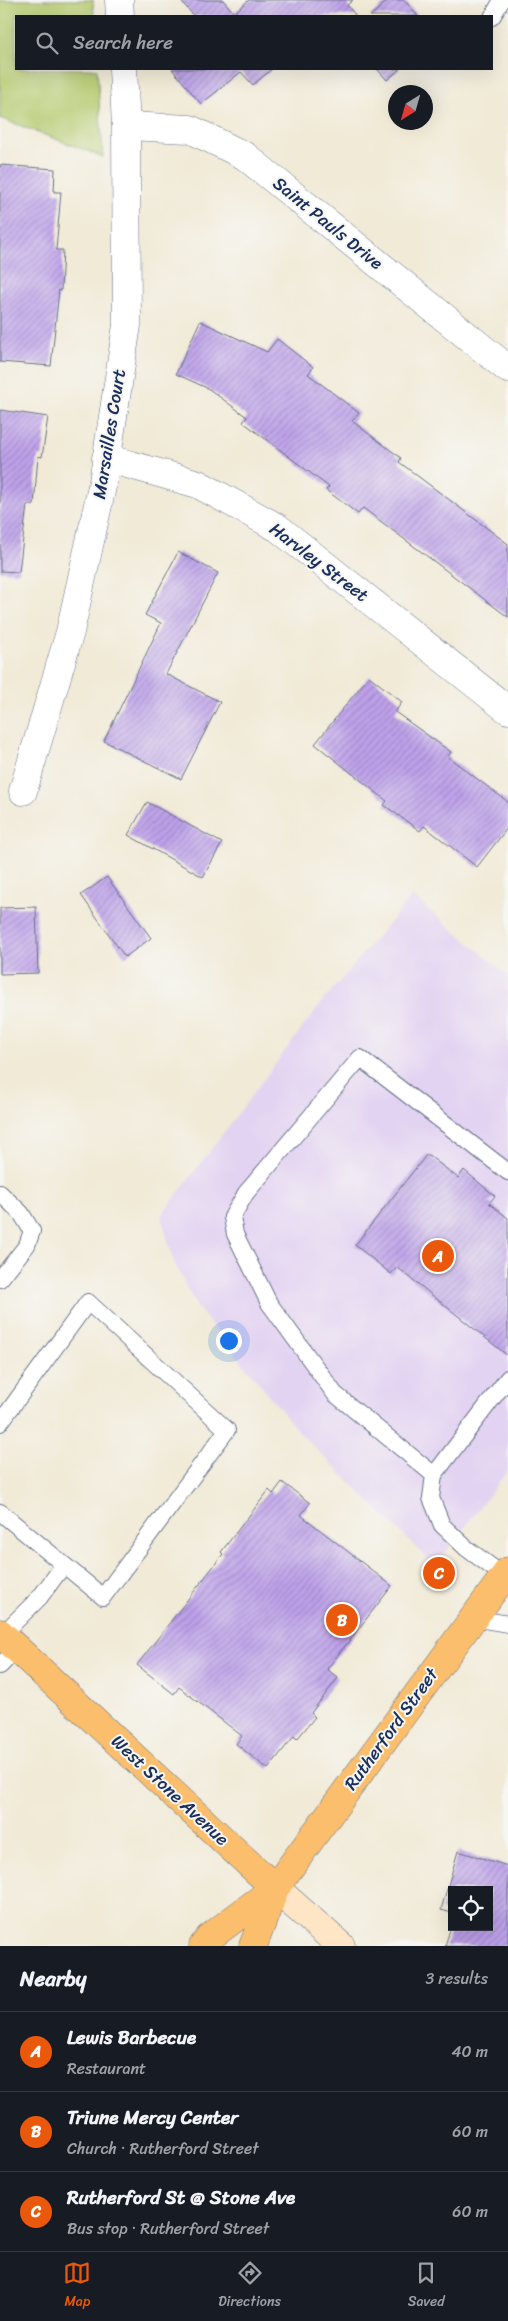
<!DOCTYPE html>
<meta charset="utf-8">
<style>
:root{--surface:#171b24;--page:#20242c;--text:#f1f3f6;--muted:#9ea1a6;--line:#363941;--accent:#ea580c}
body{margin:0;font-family:Sriracha,sans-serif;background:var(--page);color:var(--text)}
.controls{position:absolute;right:15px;bottom:15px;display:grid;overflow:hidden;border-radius:0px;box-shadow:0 5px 20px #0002}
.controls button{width:45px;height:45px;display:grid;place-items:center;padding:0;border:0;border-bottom:1px solid var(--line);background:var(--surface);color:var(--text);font:25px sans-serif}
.compass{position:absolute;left:388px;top:85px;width:45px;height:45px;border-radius:50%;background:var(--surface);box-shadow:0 5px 20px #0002;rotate:217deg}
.you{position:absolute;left:228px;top:1340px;width:18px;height:18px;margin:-12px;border:4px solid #fff;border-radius:50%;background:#1a73e8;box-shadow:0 0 0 8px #1a73e833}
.badge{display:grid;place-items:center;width:32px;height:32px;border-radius:50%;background:var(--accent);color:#fff;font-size:16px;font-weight:700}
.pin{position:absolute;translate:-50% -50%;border:2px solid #fff;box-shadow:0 1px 5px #0006}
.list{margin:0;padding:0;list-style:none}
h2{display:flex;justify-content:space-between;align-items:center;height:65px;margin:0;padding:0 20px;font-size:21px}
h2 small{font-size:16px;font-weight:400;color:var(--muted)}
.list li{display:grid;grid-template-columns:32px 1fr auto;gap:15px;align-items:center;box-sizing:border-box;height:80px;padding:0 20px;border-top:1px solid var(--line)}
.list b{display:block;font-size:19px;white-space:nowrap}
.list p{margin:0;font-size:16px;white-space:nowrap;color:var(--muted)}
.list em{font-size:16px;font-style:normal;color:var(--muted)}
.icon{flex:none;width:28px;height:28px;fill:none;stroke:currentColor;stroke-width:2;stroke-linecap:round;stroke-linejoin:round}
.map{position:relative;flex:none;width:508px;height:1946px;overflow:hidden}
.search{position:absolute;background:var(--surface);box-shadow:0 5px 20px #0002;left:15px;right:15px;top:15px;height:55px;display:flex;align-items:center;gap:12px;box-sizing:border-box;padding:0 18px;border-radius:0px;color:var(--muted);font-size:19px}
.sheet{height:305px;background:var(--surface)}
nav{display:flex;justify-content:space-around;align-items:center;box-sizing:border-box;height:70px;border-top:1px solid var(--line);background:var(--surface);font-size:14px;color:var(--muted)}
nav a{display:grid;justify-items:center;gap:2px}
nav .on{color:var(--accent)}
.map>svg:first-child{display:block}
.built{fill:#e3d3f2}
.park{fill:#b6cb70;stroke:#687d67}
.building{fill:url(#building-hatch)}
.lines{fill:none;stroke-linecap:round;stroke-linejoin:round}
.lane-casing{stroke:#667088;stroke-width:18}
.street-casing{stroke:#667088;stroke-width:29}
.secondary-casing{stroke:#667088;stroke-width:29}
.primary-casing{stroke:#667088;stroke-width:29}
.highway-casing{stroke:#667088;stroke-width:29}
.lane{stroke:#fff;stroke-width:16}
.street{stroke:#fff;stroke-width:28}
.secondary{stroke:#fde5c5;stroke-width:28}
.primary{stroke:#fabe6d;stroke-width:28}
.highway{stroke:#fabe6d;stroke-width:28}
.labels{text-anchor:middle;stroke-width:4;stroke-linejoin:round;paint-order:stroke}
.street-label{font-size:18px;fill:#1b2f5e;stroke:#f6f6f2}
</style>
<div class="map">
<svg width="508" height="1946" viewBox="0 0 508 1946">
<defs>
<pattern id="building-hatch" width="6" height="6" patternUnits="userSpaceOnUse" patternTransform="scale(1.25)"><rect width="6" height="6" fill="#bea1ea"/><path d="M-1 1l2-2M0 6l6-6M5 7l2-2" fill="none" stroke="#9a84c1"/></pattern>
</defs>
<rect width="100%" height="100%" fill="#f6f6f2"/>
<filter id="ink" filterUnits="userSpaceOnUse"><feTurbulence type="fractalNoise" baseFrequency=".02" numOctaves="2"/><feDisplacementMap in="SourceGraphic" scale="10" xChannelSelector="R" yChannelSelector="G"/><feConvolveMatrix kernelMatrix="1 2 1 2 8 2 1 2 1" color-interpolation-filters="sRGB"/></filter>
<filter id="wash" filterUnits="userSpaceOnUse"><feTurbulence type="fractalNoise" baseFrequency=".0096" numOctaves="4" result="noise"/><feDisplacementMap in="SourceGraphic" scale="20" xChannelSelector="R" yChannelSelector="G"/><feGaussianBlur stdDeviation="1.12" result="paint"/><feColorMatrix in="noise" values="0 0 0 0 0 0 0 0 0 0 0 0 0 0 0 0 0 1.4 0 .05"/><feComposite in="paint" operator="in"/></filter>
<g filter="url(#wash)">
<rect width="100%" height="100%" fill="#f1ead7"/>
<path class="built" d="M 412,896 L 508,975 L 508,1470 L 435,1566 L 298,1431 L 197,1307 L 174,1262 L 161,1216 L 322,1002 Z"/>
<path class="park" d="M 0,0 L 93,0 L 94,16 L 16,16 L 16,69 L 97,69 L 103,157 L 0,118 Z"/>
<g id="blocks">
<path class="building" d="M 180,0 L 223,0 L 234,13 L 249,0 L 353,0 L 347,5 L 356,16 L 194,16 Z
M 389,0 L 404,0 L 418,16 L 370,16 Z
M 172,69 L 272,69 L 253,85 L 241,72 L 201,104 Z
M 377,69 L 400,69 L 387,80 Z
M 0,165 L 55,169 L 54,192 L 61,192 L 56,250 L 63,250 L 61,290 L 59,290 L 51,366 L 0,362 Z
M 200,321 L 267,352 L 277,339 L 313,367 L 308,374 L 359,413 L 352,421 L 401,458 L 399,462 L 508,544 L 508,617 L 363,508 L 358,514 L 326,490 L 329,487 L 243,422 L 247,417 L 209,389 L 176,374 Z
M 0,410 L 48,417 L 42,457 L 38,456 L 34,505 L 27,505 L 19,572 L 0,571 Z
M 178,552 L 218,573 L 166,674 L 220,702 L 181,779 L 104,741 L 161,623 L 145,615 Z
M 369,676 L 402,702 L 395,712 L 451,752 L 448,757 L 508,802 L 508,827 L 477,867 L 424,826 L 420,831 L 384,805 L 387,801 L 315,744 Z
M 147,802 L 222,843 L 203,877 L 128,835 Z
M 107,877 L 151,938 L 125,957 L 81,895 Z
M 36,907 L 38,973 L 0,974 L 0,908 Z
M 427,1154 L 458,1178 L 464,1170 L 495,1196 L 489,1203 L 508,1218 L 508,1356 L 397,1267 L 391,1274 L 355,1245 Z
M 282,1482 L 310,1503 L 301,1515 L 392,1586 L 327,1669 L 338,1678 L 311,1713 L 315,1717 L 297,1739 L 294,1736 L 268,1769 L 236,1744 L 242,1736 L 179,1687 L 174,1694 L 137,1665 L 223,1554 L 221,1552 L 269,1490 L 273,1494 Z
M 458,1851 L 508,1866 L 508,1946 L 445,1946 L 452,1923 L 452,1927 L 489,1927 L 489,1890 L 452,1890 L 452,1913 L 441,1910 Z"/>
</g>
</g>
<g filter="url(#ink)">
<use href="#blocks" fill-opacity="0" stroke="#667088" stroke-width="1"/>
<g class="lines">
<defs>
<path id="lane" d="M 492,17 L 502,0
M 0,1193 L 21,1213 L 32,1231 L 27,1245 L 0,1279
M 0,1423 L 88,1302 L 227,1430 L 103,1597 L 0,1512
M 434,1475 L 335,1394 L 269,1303 L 235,1234 L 232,1217 L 246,1193 L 360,1058 L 508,1172
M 504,1576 L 466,1548 L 442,1525 L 431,1498 L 434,1475 L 508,1378
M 473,1618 L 508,1624
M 2,1635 L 40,1597 L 63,1566
M 0,1666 L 17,1648"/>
<path id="street" d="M 119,0 L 120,16
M 126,126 L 190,129 L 245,156 L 508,369
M 106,458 L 198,484 L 278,528 L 508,710
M 23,791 L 70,632 L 103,482 L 127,325 L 126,126 L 123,69"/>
<path id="secondary" d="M 275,1888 L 341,1946"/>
<path id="primary" d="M 275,1888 L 508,1571"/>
<path id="highway" d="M 0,1633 L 275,1888
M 203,1946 L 210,1937 L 275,1888
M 253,1946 L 275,1888"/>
</defs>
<use href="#lane" class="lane-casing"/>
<use href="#street" class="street-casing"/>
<use href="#secondary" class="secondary-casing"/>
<use href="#primary" class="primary-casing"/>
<use href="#highway" class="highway-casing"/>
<use href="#lane" class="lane"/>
<use href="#street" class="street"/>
<use href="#secondary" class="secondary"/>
<use href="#primary" class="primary"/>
<use href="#highway" class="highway"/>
</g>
</g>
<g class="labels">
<g class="street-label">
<text transform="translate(328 223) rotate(39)" y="6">Saint Pauls Drive</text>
<text transform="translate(109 434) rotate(-81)" y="6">Marsailles Court</text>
<text transform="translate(319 562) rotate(37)" y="6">Harvley Street</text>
<text transform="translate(391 1729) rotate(-54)" y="6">Rutherford Street</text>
<text transform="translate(170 1790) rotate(43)" y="6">West Stone Avenue</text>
</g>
</g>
</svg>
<div class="controls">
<button><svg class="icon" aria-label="locate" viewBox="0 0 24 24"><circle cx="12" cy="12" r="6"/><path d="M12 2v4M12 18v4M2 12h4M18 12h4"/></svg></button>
</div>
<svg class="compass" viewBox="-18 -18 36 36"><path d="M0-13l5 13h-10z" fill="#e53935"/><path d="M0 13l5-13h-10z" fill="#9ea1a6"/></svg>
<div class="you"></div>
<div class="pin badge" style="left:438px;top:1256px">A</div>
<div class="pin badge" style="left:342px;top:1620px">B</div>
<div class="pin badge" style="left:439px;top:1573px">C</div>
<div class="search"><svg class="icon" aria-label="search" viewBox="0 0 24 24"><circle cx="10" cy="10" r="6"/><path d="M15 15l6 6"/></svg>Search here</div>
</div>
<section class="sheet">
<h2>Nearby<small>3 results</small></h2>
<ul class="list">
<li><span class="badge">A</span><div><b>Lewis Barbecue</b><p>Restaurant</p></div><em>40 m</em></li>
<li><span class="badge">B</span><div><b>Triune Mercy Center</b><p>Church · Rutherford Street</p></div><em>60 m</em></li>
<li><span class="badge">C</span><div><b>Rutherford St @ Stone Ave</b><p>Bus stop · Rutherford Street</p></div><em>60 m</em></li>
</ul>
</section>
<nav>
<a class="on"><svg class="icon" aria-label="map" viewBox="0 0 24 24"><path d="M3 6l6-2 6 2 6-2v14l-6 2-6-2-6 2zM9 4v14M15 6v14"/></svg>Map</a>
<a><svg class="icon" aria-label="directions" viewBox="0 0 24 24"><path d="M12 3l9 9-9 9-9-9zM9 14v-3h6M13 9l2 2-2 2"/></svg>Directions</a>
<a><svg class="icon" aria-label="saved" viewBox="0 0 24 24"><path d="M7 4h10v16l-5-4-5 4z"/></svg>Saved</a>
</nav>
